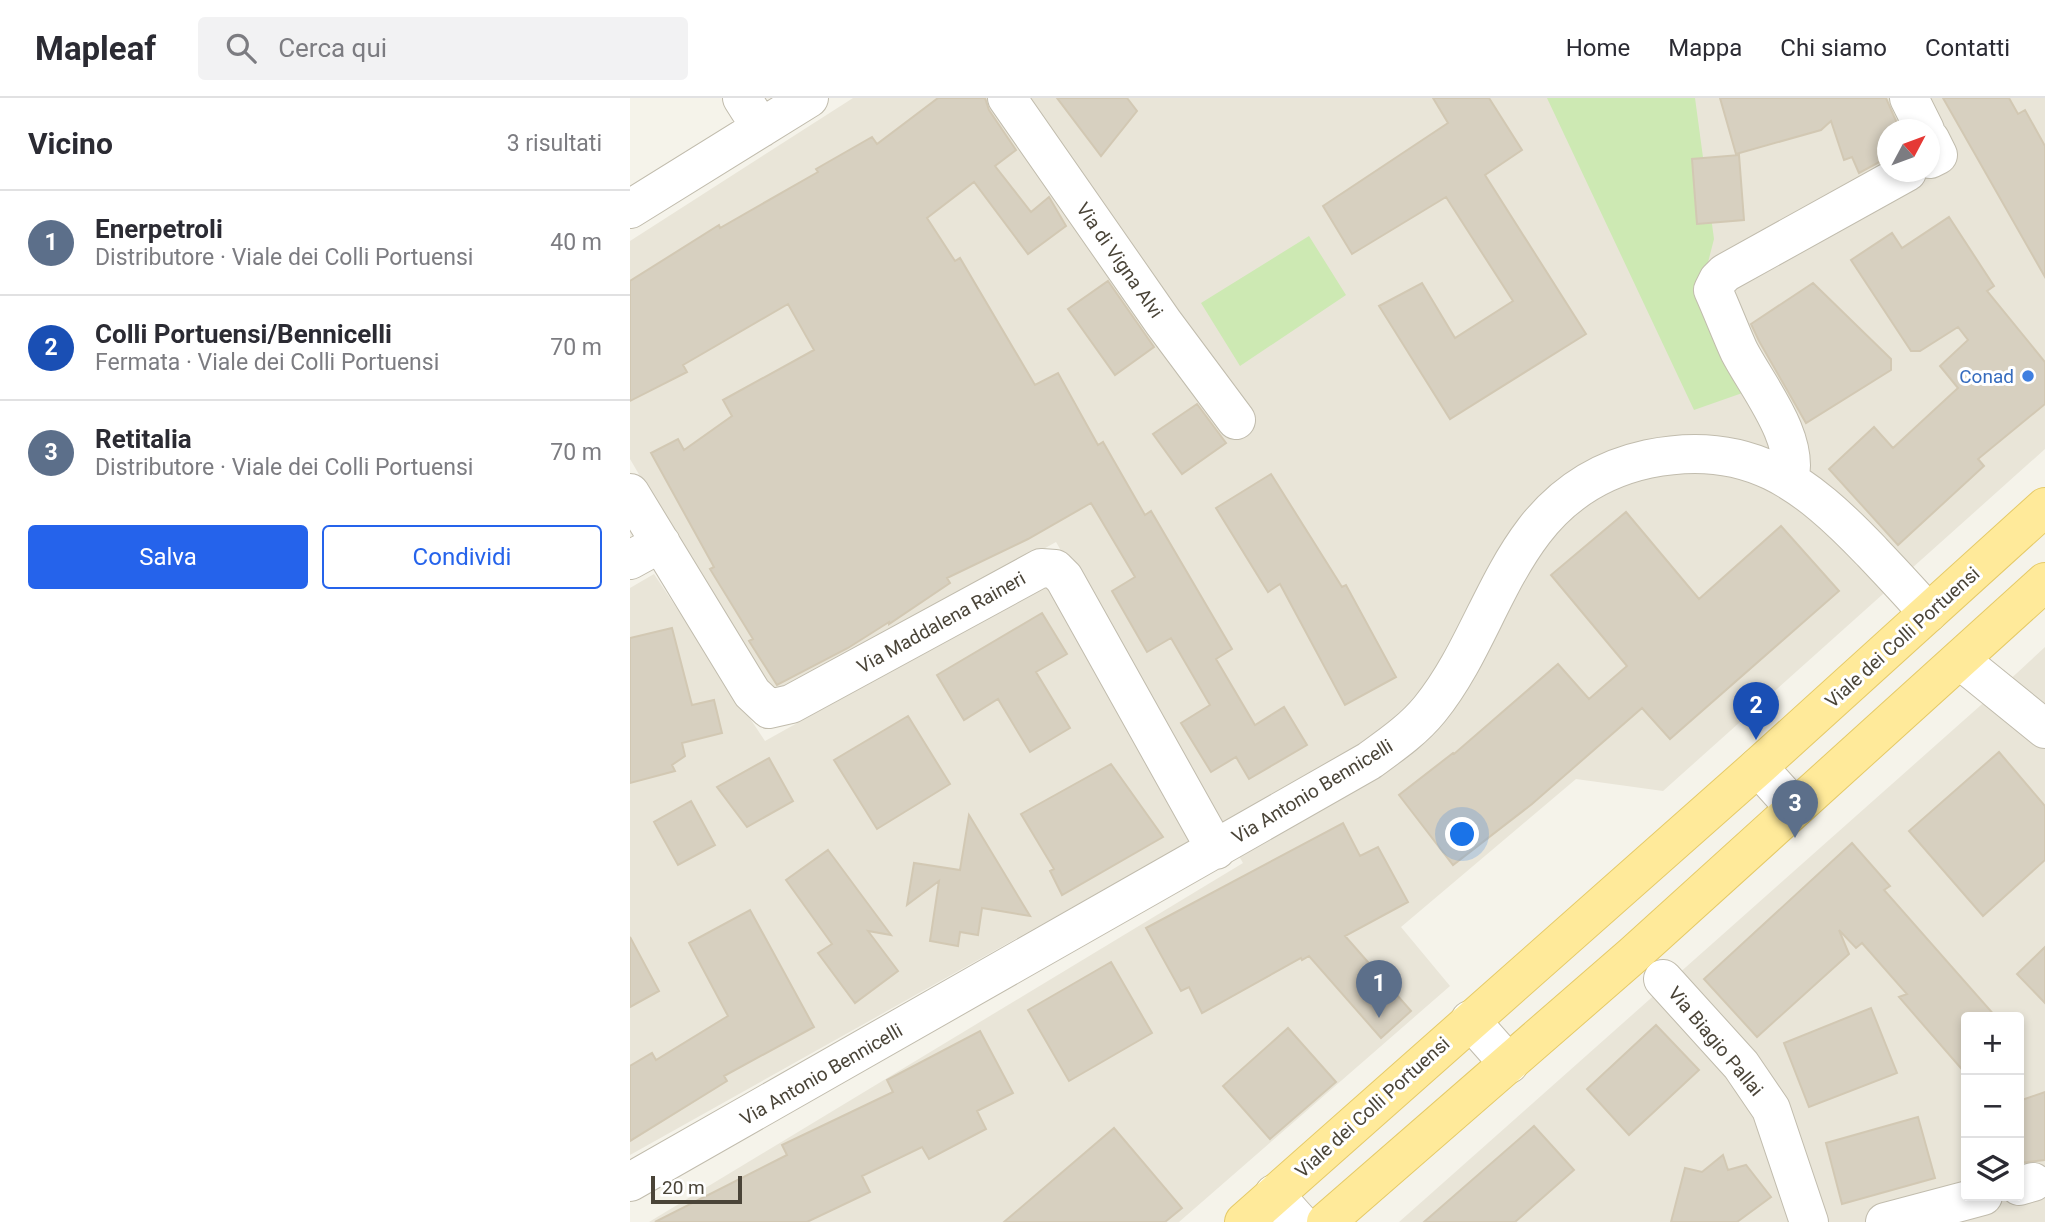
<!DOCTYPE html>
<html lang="it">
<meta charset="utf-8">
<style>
:root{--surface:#fff;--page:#f2f2f3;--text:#2b2b33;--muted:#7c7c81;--line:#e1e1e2;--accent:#2563eb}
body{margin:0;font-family:Roboto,sans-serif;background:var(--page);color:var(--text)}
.controls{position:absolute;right:21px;bottom:21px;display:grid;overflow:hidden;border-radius:7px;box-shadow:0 4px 10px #0003}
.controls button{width:63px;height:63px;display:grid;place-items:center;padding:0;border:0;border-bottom:2px solid var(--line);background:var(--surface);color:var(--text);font:35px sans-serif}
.compass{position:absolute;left:1247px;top:21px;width:63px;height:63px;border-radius:50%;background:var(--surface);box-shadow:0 4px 10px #0003;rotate:49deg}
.scale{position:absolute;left:21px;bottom:18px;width:91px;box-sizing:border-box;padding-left:7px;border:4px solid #4a4438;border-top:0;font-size:19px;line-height:24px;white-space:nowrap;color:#4a4438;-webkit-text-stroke:5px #fff;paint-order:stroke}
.you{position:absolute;left:833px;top:737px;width:24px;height:24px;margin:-18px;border:5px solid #fff;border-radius:50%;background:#1a73e8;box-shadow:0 0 0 10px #1a73e833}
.badge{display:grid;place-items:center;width:46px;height:46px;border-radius:50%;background:var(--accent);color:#fff;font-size:23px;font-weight:700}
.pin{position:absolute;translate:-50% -58px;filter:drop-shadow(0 2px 4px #0008)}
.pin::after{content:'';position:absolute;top:37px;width:24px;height:21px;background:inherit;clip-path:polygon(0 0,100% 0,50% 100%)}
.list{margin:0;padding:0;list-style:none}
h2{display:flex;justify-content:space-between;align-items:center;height:91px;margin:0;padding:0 28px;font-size:30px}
h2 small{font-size:23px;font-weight:400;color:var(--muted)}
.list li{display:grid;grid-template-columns:46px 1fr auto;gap:21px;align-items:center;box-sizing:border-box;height:105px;padding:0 28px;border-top:2px solid var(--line)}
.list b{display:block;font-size:26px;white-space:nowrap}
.list p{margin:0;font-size:23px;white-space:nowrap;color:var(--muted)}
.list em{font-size:23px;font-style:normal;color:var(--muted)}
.actions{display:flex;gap:14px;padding:21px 28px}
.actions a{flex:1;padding:16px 0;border:2px solid var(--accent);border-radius:7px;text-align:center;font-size:24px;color:var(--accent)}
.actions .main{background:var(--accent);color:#fff}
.icon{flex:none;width:38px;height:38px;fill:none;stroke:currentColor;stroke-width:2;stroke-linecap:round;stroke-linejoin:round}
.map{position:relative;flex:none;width:1415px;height:1124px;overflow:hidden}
header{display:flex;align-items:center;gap:42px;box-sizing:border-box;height:98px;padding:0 35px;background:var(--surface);border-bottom:2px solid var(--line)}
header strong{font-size:33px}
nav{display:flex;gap:38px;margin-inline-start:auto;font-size:24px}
.search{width:490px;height:63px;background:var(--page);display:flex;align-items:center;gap:18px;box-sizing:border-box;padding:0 24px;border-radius:7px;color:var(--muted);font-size:26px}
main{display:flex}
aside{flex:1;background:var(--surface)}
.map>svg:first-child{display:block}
.residential{fill:#e9e5d8;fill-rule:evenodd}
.green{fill:#cde9b3}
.building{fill:#d7d0c0;stroke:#d2c8b3;stroke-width:2}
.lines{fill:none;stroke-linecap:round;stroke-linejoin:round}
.minor-casing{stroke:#c1bcad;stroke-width:40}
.major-casing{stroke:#e5ca68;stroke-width:40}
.minor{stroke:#fff;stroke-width:38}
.major{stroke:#ffea9a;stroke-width:38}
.shop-dot{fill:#3f7fe0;stroke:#fff;stroke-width:2.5}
.labels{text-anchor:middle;stroke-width:6;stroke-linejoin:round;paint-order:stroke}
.street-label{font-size:19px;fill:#4a4438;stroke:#fff}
.shop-label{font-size:19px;fill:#366cbe;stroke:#fff;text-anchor:end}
</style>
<header>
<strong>Mapleaf</strong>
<div class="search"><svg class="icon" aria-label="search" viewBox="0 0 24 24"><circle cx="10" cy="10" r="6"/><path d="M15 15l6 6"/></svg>Cerca qui</div>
<nav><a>Home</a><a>Mappa</a><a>Chi siamo</a><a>Contatti</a></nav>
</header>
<main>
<aside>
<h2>Vicino<small>3 risultati</small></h2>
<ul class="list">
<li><span class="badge" style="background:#5c6f8a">1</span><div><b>Enerpetroli</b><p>Distributore · Viale dei Colli Portuensi</p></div><em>40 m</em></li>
<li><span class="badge" style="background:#1a4fb4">2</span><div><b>Colli Portuensi/Bennicelli</b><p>Fermata · Viale dei Colli Portuensi</p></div><em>70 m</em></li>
<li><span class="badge" style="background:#5c6f8a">3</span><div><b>Retitalia</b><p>Distributore · Viale dei Colli Portuensi</p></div><em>70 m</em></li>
</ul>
<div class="actions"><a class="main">Salva</a><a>Condividi</a></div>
</aside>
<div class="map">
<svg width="1415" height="1124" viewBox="0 0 1415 1124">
<rect width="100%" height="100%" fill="#f5f3ea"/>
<path class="residential" d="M 223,0 L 1415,0 L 1415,351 L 1033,693 L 946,681 L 771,829 L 820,888 L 549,1124 L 19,1124 L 613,765 L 426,444 L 141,602 L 0,361 L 0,143 ZM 1258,32 L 1300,32 L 1300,74 L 1258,74 Z
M 24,476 L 135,643 L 420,484 L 564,741 L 0,1057 L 0,490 Z
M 1415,549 L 1415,1124 L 769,1124 L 1387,575 ZM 1336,919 L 1389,919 L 1389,1098 L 1336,1098 Z"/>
<path class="green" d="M 917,0 L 1065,0 L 1084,141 L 1074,180 L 1118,293 L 1064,312 Z
M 679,138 L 716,197 L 610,268 L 571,205 Z"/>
<path class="building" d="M 308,0 L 355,0 L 359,12 L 386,52 L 365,68 L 401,114 L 419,99 L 436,128 L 398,156 L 344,84 L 297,120 L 325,163 L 330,160 L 405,287 L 428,275 L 468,347 L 473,344 L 515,417 L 521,413 L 602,551 L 586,561 L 625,627 L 654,609 L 677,647 L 619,681 L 606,659 L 581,674 L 551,625 L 580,607 L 541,540 L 517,554 L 482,493 L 505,479 L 461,405 L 398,441 L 317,480 L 320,485 L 259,526 L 259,524 L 218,550 L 147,587 L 119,543 L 123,541 L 80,471 L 84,469 L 21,355 L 48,341 L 54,352 L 102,318 L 93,302 L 184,252 L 158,206 L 53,267 L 57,274 L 0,303 L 0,183 L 89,127 L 90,130 L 188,74 L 186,71 L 242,39 L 247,46 Z
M 427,0 L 497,0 L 507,13 L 471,58 Z
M 803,0 L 859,0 L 892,52 L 855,77 L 956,236 L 820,321 L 749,208 L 792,185 L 825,240 L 883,203 L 816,99 L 722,156 L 693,108 L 818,25 Z
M 1090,0 L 1256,0 L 1270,32 L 1257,32 L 1257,60 L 1229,75 L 1222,59 L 1214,62 L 1201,23 L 1191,32 L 1106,56 Z
M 1313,0 L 1379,0 L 1388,16 L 1395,12 L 1415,48 L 1415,179 Z
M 1109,57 L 1114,122 L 1067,126 L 1062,61 Z
M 1319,119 L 1364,188 L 1357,193 L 1415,264 L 1415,306 L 1348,361 L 1354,368 L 1268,447 L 1199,371 L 1244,329 L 1263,350 L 1328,290 L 1310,268 L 1338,242 L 1328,229 L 1290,253 L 1281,253 L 1221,162 L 1262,135 L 1272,150 Z
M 478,183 L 524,249 L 485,277 L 438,211 Z
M 1183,185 L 1261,261 L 1261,272 L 1176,325 L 1129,243 L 1121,226 Z
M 567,306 L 596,345 L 552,376 L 523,336 Z
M 641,376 L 712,489 L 716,487 L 766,579 L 715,607 L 650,486 L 638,494 L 586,410 Z
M 996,414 L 1069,501 L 1151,428 L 1209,493 L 1040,641 L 1012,610 L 902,706 L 823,767 L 769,697 L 823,655 L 824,656 L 928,566 L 959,601 L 997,568 L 921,477 Z
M 412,515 L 437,556 L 406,574 L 440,630 L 400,654 L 368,601 L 334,622 L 307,577 Z
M 42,530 L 62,607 L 84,602 L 92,635 L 52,645 L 55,658 L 42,667 L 45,673 L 0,685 L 0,540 Z
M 278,618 L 320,686 L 247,731 L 204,662 Z
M 1369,654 L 1415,708 L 1415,762 L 1353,818 L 1279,733 Z
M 139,660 L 163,703 L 117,729 L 87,689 Z
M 481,666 L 533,739 L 432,797 L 420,773 L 424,771 L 391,716 Z
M 61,703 L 85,747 L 48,767 L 24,724 Z
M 339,717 L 400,818 L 352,810 L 348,837 L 330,834 L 328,848 L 300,843 L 309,783 L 277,807 L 284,765 L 330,772 Z
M 713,725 L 730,758 L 748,749 L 778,804 L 715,838 L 781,913 L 751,940 L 679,858 L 672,862 L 671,860 L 572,915 L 559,889 L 551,893 L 516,830 Z
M 1222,745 L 1260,788 L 1254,792 L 1366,919 L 1336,919 L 1336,976 L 1269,899 L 1277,896 L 1232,845 L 1226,850 L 1209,832 L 1219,856 L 1127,939 L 1074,881 Z
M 198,752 L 261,837 L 238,833 L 268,873 L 225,905 L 188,855 L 202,846 L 156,782 Z
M 120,812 L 184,929 L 94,978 L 97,983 L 0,1043 L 0,968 L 22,955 L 26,962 L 98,918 L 59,845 Z
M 0,839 L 29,893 L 0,909 Z
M 1415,849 L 1415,905 L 1387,876 Z
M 481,864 L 522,935 L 439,983 L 398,912 Z
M 1241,910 L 1267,975 L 1179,1009 L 1154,945 Z
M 1026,927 L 1069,972 L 999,1037 L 957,991 Z
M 658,930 L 706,984 L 640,1041 L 593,988 Z
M 350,933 L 383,995 L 347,1013 L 356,1031 L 299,1061 L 292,1049 L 232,1078 L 240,1094 L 177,1124 L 25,1124 L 157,1057 L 152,1047 L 263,994 L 257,982 Z
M 1415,994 L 1415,1062 L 1389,1065 L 1389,1003 Z
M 1288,1019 L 1305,1080 L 1212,1106 L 1196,1045 Z
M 904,1028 L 944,1072 L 885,1124 L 794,1124 Z
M 484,1030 L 552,1110 L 535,1124 L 374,1124 Z
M 1093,1057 L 1098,1072 L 1116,1067 L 1141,1099 L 1107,1124 L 1041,1124 L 1055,1070 L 1072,1074 Z"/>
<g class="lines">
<defs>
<path id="minor" d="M 112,0 L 131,30
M 377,0 L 533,224 L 606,322
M 1279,0 L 1295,32
M 1300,41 L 1308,57 L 1300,61
M 0,111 L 179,0
M 1159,382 C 1171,341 1127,288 1109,253 C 1100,233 1092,212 1083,192 L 1088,182 L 1095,175 L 1277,74
M 0,395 L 122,595 L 139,611 L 161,606 L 411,470 L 425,471 L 434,480 L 586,752
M 0,462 L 31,445
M 1330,562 L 1415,631
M 1128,669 L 1165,710
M 1033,881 L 1111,967 L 1141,1011 L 1179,1124
M 840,922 L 879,966
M 0,1084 L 739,663 C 761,647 783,632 800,611 C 843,558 862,488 904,433 C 933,395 972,371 1018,361 C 1118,340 1175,384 1241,453 C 1260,473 1280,494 1298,515
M 1389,1088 L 1403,1084
M 644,1096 L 669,1124
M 1255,1124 L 1353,1098"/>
<path id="major" d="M 614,1124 L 1128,669 L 1415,409
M 696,1124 L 1003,857 L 1415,484"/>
</defs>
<use href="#minor" class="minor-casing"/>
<use href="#major" class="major-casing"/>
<use href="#minor" class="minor"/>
<use href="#major" class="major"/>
</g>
<circle class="shop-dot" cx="1398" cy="278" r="7"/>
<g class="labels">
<g class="street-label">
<text transform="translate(490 162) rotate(55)" y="7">Via di Vigna Alvi</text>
<text transform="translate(311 524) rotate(-29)" y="7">Via Maddalena Raineri</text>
<text transform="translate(1272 539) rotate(-42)" y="7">Viale dei Colli Portuensi</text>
<text transform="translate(682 693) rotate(-31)" y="7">Via Antonio Bennicelli</text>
<text transform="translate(1086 943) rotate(50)" y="7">Via Biagio Pallai</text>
<text transform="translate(191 976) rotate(-30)" y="7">Via Antonio Bennicelli</text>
<text transform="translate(742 1009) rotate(-42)" y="7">Viale dei Colli Portuensi</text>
</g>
<g class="shop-label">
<text x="1384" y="285">Conad</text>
</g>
</g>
</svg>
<div class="controls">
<button>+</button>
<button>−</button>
<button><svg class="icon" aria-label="layers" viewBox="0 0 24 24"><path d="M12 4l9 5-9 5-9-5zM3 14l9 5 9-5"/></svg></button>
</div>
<svg class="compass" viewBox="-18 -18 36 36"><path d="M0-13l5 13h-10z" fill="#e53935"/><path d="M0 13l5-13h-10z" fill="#7c7c81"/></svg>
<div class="scale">20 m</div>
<div class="you"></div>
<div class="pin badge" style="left:749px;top:920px;background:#5c6f8a">1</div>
<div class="pin badge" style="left:1126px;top:642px;background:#1a4fb4">2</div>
<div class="pin badge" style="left:1165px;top:740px;background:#5c6f8a">3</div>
</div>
</main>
